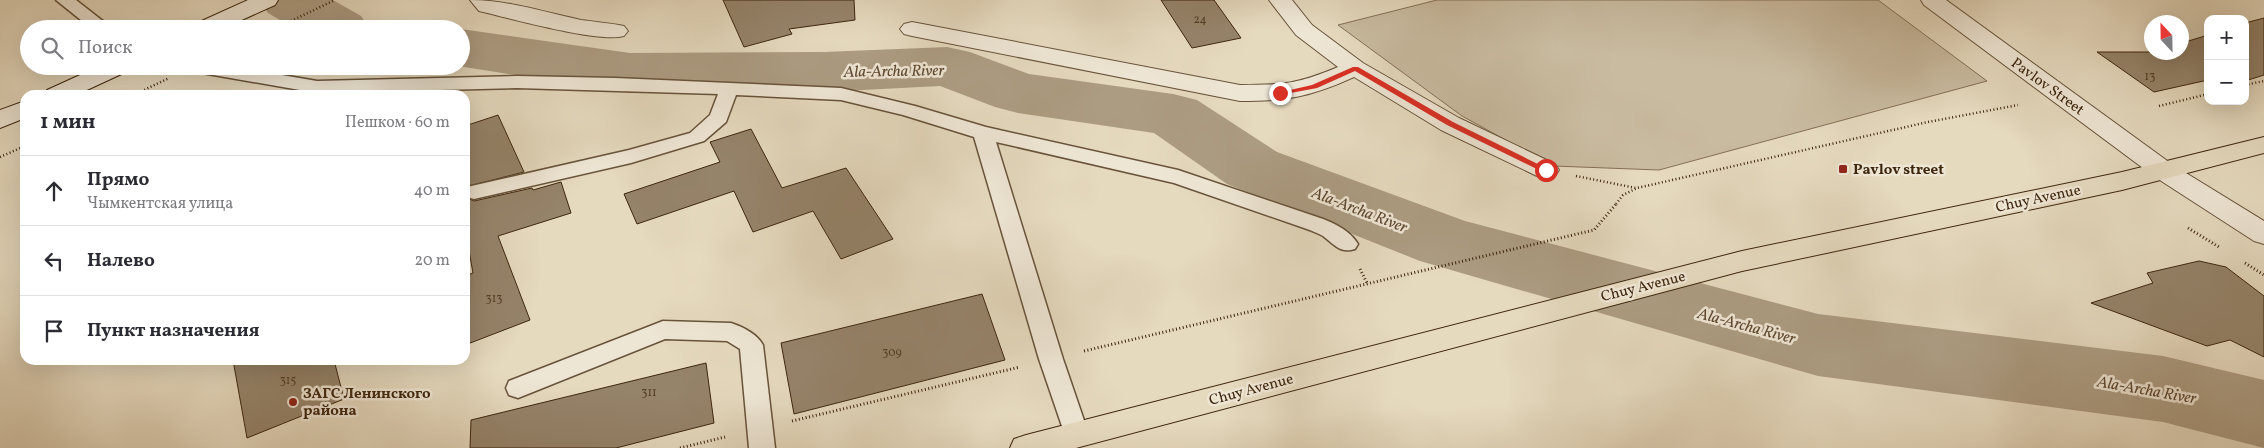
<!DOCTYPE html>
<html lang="ru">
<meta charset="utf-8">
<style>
:root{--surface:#fff;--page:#f7f7f7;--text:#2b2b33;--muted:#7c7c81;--line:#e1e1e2}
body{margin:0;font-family:Vollkorn,serif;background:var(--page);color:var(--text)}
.controls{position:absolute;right:15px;top:15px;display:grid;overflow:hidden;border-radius:10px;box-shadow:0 5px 20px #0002}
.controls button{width:45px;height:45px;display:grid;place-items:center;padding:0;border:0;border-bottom:1px solid var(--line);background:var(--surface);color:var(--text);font:25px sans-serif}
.compass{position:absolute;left:2144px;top:15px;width:45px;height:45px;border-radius:50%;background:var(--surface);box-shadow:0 5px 20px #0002;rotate:338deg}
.stop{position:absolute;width:15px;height:15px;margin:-11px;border:4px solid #d93025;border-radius:50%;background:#fff}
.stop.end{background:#d93025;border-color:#fff;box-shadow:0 1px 5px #0008}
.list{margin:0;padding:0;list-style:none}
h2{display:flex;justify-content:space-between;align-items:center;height:65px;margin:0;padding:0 20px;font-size:21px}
h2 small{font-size:16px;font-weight:400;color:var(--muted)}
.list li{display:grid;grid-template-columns:32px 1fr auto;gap:15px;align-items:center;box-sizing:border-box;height:70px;padding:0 20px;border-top:1px solid var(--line)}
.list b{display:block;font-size:19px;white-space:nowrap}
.list p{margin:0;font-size:16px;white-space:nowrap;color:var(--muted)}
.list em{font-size:16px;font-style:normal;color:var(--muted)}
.icon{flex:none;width:28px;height:28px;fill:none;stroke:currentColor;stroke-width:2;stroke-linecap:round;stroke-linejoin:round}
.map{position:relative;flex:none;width:2264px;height:448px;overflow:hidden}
.search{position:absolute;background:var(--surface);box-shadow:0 5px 20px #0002;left:20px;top:20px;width:450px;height:55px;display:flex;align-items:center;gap:12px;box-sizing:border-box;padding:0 18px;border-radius:28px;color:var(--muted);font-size:19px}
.panel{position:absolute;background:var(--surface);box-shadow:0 5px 20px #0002;left:20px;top:90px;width:450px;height:275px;border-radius:15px}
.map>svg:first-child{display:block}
.green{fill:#c9bba0;stroke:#847057}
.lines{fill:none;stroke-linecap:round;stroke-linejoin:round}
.river{fill:#ac9c82;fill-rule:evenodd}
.building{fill:#95836a;stroke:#3e260e}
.lane-casing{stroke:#68533a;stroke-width:3}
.street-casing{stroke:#68533a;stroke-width:2}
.secondary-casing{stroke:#3e260e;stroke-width:2}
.primary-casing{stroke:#3e260e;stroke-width:2}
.path-far1{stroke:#3e260e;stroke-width:2.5;stroke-dasharray:1 2.5;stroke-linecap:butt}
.path{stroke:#3e260e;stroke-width:3;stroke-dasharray:1 2.5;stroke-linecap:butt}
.lane{fill:#eee6d5;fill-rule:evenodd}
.street{fill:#eee6d5;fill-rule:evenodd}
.secondary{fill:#eee6d5;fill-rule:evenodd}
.primary{fill:#e5d9be;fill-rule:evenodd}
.route{fill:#d93025}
.poi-dot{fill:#8f2418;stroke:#eee6d5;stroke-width:2}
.labels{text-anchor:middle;stroke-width:5;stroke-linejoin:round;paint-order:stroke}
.number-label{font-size:12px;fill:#543d25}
.street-label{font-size:15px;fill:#3e260e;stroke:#eee6d5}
.poi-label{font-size:15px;font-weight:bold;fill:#3e260e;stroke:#eee6d5;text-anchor:start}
.water-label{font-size:16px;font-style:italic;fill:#5f4931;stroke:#eee6d5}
</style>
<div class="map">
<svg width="2264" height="448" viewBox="0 0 2264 448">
<rect width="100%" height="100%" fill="#e5d9be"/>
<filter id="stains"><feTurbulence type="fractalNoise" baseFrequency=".004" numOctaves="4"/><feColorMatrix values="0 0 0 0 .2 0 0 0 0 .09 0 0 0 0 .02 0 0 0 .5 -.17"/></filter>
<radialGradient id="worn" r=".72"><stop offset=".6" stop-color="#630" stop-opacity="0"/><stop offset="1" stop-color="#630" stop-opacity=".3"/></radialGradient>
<path class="green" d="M 1437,0 L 1878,0 L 1987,81 L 1659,170 L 1553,166 L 1462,116 L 1338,25 Z"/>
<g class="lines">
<path class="river" d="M 259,0 L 333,0 L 361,16 L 370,29 L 295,29 L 268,13 Z
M 461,29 L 630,53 L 824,52 L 947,47 L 970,52 L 1029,74 L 1173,94 L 1197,100 L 1277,152 L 1465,221 L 1818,314 L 2163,356 L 2264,380 L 2264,448 L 2163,422 L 1818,376 L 1420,261 L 1227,184 L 1154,133 L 1018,113 L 995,107 L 940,86 L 824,92 L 630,93 L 458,66 L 461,66 Z"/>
</g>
<path class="building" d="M 723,0 L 854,0 L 855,20 L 789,29 L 792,34 L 744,47 Z
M 1161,0 L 1214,0 L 1241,38 L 1192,48 Z
M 2264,18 L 2264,75 L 2245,81 L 2245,23 Z
M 2208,35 L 2208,80 L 2154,92 L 2097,52 L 2182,52 L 2182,43 Z
M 498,115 L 524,172 L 465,187 L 465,126 Z
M 751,129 L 782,188 L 846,168 L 893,239 L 841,259 L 813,211 L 753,232 L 734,191 L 637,224 L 624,194 L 720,162 L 710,142 Z
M 561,182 L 571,213 L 498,236 L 530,320 L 465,345 L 465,276 L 473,273 L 468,245 L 465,246 L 465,197 L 474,201 L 532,188 L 533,190 Z
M 2199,261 L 2226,267 L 2264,296 L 2264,357 L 2230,340 L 2207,346 L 2091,303 L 2153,283 L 2147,273 Z
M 982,294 L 1005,360 L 794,414 L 781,343 Z
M 233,360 L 334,360 L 344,399 L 247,438 Z
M 706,363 L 714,423 L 616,448 L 470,448 L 471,420 Z"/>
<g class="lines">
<defs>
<path id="lane" d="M 56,0 L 76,0 L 113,29 L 92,29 Z
M 187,66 L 230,66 L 317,81 L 517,76 L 615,78 L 841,88 L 915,106 L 986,127 L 1178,170 L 1323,219 C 1336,224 1350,231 1358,244 L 1355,249 C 1340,254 1334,244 1323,236 C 1318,233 1312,231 1307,229 L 1174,183 L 996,142 L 1063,359 L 1089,435 L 1086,442 L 1077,445 L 1068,442 L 1065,435 L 1039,359 L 974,137 L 903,115 L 841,100 L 736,95 L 726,122 L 704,141 L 631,163 L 474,199 L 467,197 L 465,194 L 467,187 L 629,150 L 690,133 L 710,115 L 718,94 L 517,88 L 317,93 L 196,72 L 189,70 Z
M 663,321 L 731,323 C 743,327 757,334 763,345 L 775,448 L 749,448 L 740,349 L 727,341 L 665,339 L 518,398 L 509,395 L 506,388 L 509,381 Z"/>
<path id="street" d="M 470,0 C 507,0 544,12 581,20 C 596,22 610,23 624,26 L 628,31 L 624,36 C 598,43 509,18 479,11 Z
M 1269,0 L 1292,0 L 1312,25 L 1363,63 L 1459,118 L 1555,164 L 1559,170 L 1555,176 L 1546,179 L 1537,176 L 1441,130 L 1354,77 C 1310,97 1287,101 1240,101 L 912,36 L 904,34 L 900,29 L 904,24 L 912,22 L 1240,85 C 1283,85 1298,84 1338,67 L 1296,35 Z
M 1921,0 L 1946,0 L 2173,165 L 2264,221 L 2264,244 L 2254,241 L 2155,177 L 1924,5 Z"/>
<path id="secondary" d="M 248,0 L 278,0 L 275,5 L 222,29 L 192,29 L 195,24 Z
M 100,66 L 132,66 L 128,71 L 76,95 L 44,95 L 47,90 Z
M 25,101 L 25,118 L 0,128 L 0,110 Z"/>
<path id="primary" d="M 2264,137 L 2264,153 L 2122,190 L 1742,271 L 1076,448 L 1010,448 L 1014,439 L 1026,435 L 1742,251 L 2122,172 Z"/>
</defs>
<use href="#lane" class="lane-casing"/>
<use href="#street" class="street-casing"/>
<use href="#secondary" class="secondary-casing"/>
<use href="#primary" class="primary-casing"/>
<path class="path-far1" d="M 291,21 L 335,0
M 158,29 L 174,22
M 2245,85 L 2264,81
M 138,93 L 169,78
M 2159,106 L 2208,94
M 0,157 L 25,146
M 1576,176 L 1636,188
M 1616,204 L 1623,195 L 1637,188 L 1928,122 L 2018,105"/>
<path class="path" d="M 2188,228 L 2219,247
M 2245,263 L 2264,275
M 1360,269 L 1367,283
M 1084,351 L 1594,230 L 1617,203
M 792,421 L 1020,367
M 680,448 L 725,437"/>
<use href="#lane" class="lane"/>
<use href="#street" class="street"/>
<use href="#secondary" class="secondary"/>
<use href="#primary" class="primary"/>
</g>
<path class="route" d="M 1353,67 L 1358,67 L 1453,122 L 1550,170 L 1543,172 L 1447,125 L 1355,71 L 1317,88 L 1280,95 L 1277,93 L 1312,85 Z"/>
<g class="poi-dot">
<rect x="1838" y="164" width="10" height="10" rx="2.5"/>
<circle cx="293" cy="402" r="5"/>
</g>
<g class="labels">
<g class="number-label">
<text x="1200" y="23">24</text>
<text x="2150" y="80">13</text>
<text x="494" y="302">313</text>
<text x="892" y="356">309</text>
<text x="288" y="384">315</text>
<text x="649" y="396">311</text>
</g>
<g class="street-label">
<text transform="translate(2048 86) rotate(36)" y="5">Pavlov Street</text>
<text transform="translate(2038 198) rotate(-12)" y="5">Chuy Avenue</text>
<text transform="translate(1643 286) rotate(-14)" y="5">Chuy Avenue</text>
<text transform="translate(1251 389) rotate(-15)" y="5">Chuy Avenue</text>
</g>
<g class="poi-label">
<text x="1853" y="174">Pavlov street</text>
<text x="303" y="398">ЗАГС Ленинского<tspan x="303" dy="17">района</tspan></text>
</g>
<g class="water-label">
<text transform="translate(894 70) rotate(-1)" y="6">Ala-Archa River</text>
<text transform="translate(1360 209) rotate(21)" y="6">Ala-Archa River</text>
<text transform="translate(1747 325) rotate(15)" y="6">Ala-Archa River</text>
<text transform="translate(2147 389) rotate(10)" y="6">Ala-Archa River</text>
</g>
</g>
<rect width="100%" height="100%" filter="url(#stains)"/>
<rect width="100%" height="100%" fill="url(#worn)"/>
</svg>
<div class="controls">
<button>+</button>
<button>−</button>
</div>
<svg class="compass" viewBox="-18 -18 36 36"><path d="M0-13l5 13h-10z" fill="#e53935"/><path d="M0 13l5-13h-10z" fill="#7c7c81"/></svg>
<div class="stop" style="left:1546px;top:170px"></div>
<div class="stop end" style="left:1280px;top:93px"></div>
<div class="search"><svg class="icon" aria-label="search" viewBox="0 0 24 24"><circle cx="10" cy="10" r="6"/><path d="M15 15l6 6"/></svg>Поиск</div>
<section class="panel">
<h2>1 мин<small>Пешком · 60 m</small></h2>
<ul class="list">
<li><svg class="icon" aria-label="ahead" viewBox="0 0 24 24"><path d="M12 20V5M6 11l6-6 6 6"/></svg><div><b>Прямо</b><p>Чымкентская улица</p></div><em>40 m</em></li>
<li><svg class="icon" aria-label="left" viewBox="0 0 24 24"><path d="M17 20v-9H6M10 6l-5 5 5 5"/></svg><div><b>Налево</b></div><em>20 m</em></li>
<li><svg class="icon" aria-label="arrive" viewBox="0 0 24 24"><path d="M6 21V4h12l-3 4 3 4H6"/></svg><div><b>Пункт назначения</b></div></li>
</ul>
</section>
</div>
